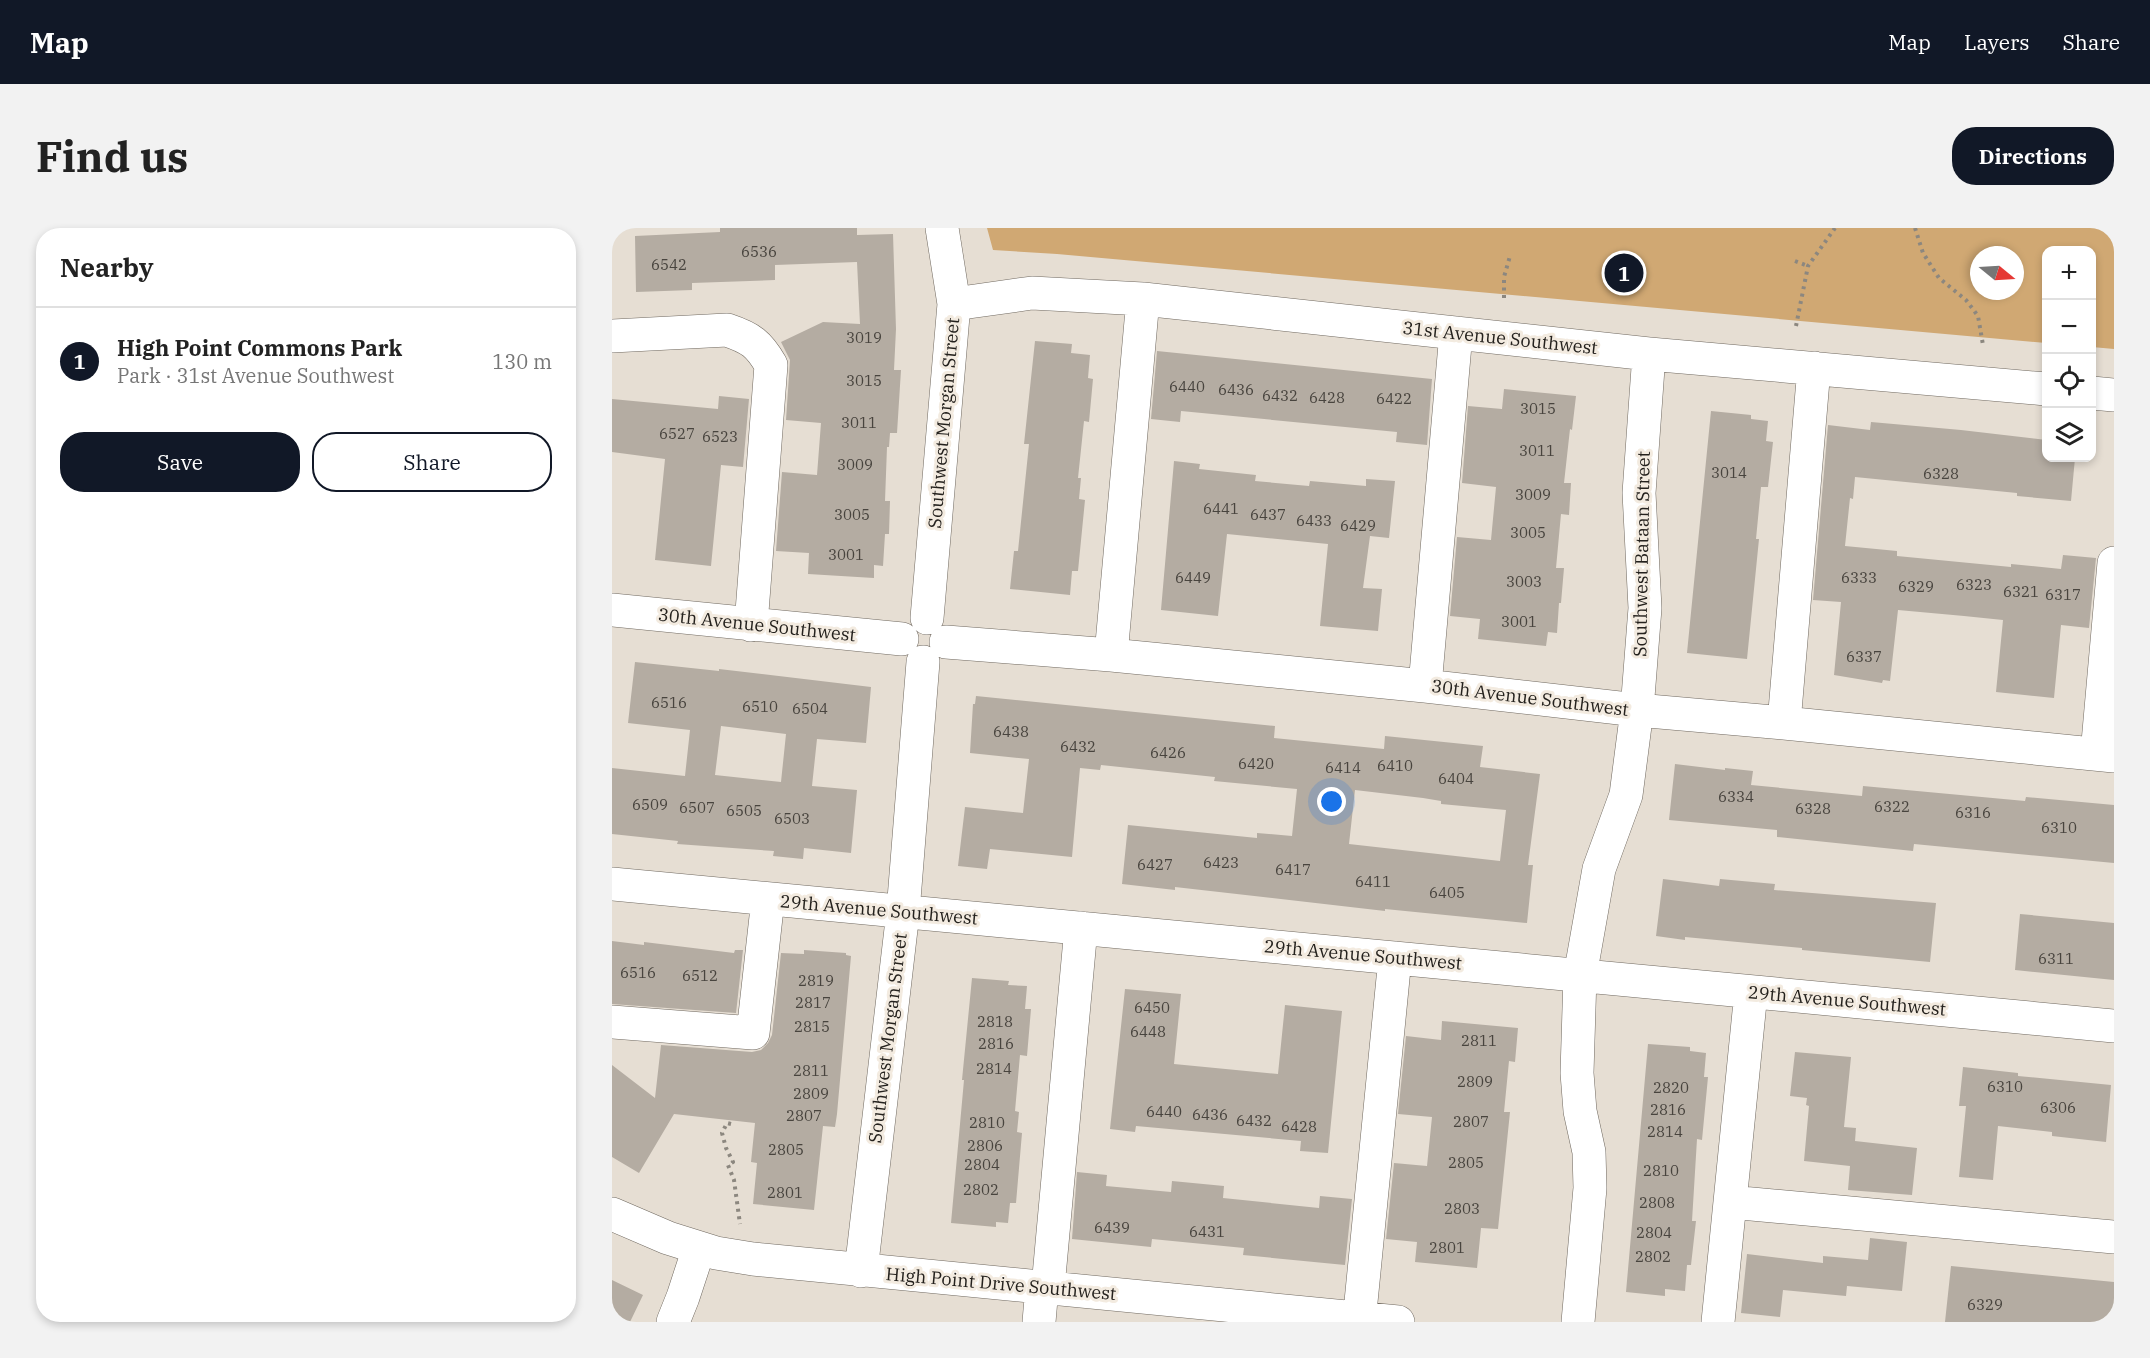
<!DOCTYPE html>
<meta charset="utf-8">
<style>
:root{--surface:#fff;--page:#f2f2f2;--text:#222;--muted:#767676;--line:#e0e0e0;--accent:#111827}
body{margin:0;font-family:"IBM Plex Serif",serif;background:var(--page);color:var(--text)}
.controls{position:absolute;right:18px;top:18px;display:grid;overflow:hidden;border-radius:12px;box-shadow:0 3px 9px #0003}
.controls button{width:54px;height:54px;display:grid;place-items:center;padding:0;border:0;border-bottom:2px solid var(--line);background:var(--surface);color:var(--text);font:30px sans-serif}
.compass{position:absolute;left:1358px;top:18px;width:54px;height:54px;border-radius:50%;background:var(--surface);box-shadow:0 3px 9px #0003;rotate:108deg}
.you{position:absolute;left:720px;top:574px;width:21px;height:21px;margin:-15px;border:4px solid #fff;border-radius:50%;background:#1a73e8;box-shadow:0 0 0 9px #1a73e833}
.badge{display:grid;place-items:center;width:39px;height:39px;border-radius:50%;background:var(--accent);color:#fff;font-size:20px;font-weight:700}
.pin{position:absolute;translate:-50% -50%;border:3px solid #fff;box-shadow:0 2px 6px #0006}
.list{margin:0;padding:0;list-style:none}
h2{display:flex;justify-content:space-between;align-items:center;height:78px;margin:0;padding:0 24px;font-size:26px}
h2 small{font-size:20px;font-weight:400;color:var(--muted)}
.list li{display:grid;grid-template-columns:39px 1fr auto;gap:18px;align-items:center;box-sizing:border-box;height:108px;padding:0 24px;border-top:2px solid var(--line)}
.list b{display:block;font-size:22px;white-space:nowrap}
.list p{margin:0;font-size:20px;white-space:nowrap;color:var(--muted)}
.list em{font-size:20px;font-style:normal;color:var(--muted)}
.actions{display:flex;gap:12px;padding:18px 24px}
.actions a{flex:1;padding:14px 0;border:2px solid var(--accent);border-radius:24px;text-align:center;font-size:21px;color:var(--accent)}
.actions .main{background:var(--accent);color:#fff}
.icon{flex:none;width:33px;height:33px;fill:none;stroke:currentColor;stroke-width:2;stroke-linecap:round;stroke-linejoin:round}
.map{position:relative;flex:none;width:1502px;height:1094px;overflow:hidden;border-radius:24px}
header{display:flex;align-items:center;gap:36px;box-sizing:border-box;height:84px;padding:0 30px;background:var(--accent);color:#fff}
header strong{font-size:28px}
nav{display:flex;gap:33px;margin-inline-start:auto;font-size:21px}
.intro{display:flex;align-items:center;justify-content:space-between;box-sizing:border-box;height:144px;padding:0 36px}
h1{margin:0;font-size:42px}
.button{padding:15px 27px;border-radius:24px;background:var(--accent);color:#fff;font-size:21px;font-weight:700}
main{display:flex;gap:36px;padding:0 36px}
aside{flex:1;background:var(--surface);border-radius:24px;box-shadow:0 3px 9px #0003}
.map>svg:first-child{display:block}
.green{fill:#d0a873;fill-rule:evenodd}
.building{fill:#b4aca2;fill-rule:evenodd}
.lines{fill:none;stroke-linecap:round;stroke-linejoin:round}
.minor-casing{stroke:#706960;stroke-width:34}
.path{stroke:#8c877f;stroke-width:4;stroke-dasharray:3 4.5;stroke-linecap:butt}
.minor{stroke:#fff;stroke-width:33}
.labels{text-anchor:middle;stroke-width:6;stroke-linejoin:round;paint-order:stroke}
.number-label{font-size:15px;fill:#48443e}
.street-label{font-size:18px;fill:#24211d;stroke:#f3ebe0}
</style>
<header>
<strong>Map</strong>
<nav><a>Map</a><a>Layers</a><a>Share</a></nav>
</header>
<div class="intro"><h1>Find us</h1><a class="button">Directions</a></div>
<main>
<aside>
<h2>Nearby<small></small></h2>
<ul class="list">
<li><span class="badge">1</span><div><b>High Point Commons Park</b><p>Park · 31st Avenue Southwest</p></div><em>130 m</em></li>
</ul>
<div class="actions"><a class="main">Save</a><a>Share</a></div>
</aside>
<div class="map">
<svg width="1502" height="1094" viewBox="0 0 1502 1094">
<rect width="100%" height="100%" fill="#e6ded3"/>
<path class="green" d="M 375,0 L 1502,0 L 1502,121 L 1480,119 L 1480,22 L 1434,22 L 1434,115 L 445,26 L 381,22 ZM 1367,27 L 1403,27 L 1403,63 L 1367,63 Z"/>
<path class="building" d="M 108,0 L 245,0 L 245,7 L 281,6 L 284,101 L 282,142 L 289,142 L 285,205 L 278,205 L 277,219 L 275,219 L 273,273 L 278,273 L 277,306 L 273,306 L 271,338 L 262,337 L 262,350 L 196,346 L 197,325 L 164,323 L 170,244 L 205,247 L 209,195 L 174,192 L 178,132 L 169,114 L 211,94 L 248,96 L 245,34 L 163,37 L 163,52 L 80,55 L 80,62 L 24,64 L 23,8 L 108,4 Z
M 423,113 L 460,116 L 459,125 L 478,127 L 476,150 L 481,151 L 477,194 L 472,193 L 466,250 L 469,250 L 467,271 L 473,272 L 466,343 L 460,343 L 458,367 L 398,361 L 402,323 L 406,323 L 417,216 L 412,216 Z
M 545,123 L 820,151 L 815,217 L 784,214 L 785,204 L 569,183 L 568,194 L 539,191 Z
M 892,161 L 964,168 L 960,202 L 958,201 L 952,255 L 959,255 L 957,287 L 949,286 L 944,340 L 952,340 L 949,375 L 947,375 L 945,405 L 936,404 L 934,418 L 866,411 L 868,391 L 838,388 L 845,309 L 879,312 L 884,259 L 850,255 L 856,178 L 890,181 Z
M 107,168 L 137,171 L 131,239 L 109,237 L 99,338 L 43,332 L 53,231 L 0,224 L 0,171 L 106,181 Z
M 1099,183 L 1139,187 L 1139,191 L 1156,193 L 1154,213 L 1161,214 L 1156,259 L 1149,259 L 1144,311 L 1147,311 L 1135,431 L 1075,425 Z
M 1259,194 L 1349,202 L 1434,212 L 1434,230 L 1463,230 L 1459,273 L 1405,268 L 1405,265 L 1243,249 L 1241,271 L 1238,270 L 1233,318 L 1285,323 L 1285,328 L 1399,339 L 1399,336 L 1449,341 L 1451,327 L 1484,330 L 1477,400 L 1449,397 L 1442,470 L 1384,464 L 1391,392 L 1352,388 L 1286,382 L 1278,453 L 1271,452 L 1270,455 L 1222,447 L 1229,374 L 1201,372 L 1216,197 L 1258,202 Z
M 562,233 L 588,236 L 587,241 L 644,247 L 643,253 L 697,258 L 698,253 L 754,258 L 754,251 L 783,253 L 777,310 L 758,308 L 751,360 L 770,361 L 766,403 L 708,398 L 716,316 L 615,306 L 606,388 L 549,382 Z
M 23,434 L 107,443 L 107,441 L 259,459 L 254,515 L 205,511 L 200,558 L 245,562 L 239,625 L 192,620 L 191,631 L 161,628 L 162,623 L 65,616 L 66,613 L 0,606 L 0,540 L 73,548 L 78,502 L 16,495 ZM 109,498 L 174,506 L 169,554 L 103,547 Z
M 364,468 L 663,498 L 662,510 L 772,521 L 773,508 L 871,518 L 868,539 L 928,546 L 916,637 L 921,637 L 915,695 L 773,681 L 773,683 L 563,659 L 563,662 L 510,656 L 516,597 L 645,610 L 645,605 L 680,608 L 685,561 L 602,553 L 603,549 L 489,537 L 488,542 L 468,540 L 460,629 L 378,621 L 375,641 L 346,638 L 353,579 L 411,585 L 417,531 L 358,525 L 361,476 L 363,476 ZM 743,562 L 811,570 L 829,573 L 829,576 L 894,582 L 888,633 L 737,616 Z
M 1063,536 L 1113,542 L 1113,540 L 1141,543 L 1139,557 L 1250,568 L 1251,558 L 1413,573 L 1414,569 L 1502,577 L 1502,635 L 1302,616 L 1301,623 L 1165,609 L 1165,602 L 1057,592 Z
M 1051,651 L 1107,658 L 1108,651 L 1163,656 L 1162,662 L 1324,675 L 1318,734 L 1190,722 L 1190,720 L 1073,709 L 1073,712 L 1044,708 Z
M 1408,686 L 1502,695 L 1502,752 L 1403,742 Z
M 0,713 L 32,717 L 32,714 L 122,725 L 123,722 L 131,722 L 124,785 L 0,776 Z
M 192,722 L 234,725 L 234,727 L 239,728 L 225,886 L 223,899 L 211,898 L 202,982 L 141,976 L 145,935 L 139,934 L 143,895 L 62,886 L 27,945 L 0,929 L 0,837 L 43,870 L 49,817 L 140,824 L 149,822 L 156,815 L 160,807 L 169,725 L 192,726 Z
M 360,750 L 397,753 L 396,757 L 415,758 L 413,781 L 419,781 L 415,828 L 408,827 L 403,883 L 407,884 L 405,904 L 410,905 L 404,975 L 398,975 L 396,995 L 384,994 L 384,999 L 339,995 L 352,852 L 350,852 Z
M 513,761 L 569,766 L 562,836 L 666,846 L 673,777 L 730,783 L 716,925 L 688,923 L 689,913 L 524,898 L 523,904 L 498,901 Z
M 830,793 L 906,800 L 903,834 L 897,833 L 892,884 L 898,884 L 886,1001 L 869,1000 L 865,1040 L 803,1034 L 805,1014 L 774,1011 L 782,935 L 815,938 L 820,889 L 786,886 L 794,808 L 829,812 Z
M 1036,816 L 1078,819 L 1078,823 L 1094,825 L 1092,849 L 1096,849 L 1090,912 L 1085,911 L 1080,993 L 1084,993 L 1079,1037 L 1075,1037 L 1073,1063 L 1053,1061 L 1053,1068 L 1014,1064 Z
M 1183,824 L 1239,829 L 1232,899 L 1244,900 L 1243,913 L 1305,920 L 1300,967 L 1236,962 L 1238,938 L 1192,933 L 1197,878 L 1194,877 L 1195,870 L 1178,868 Z
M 1351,839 L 1406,845 L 1406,848 L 1499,857 L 1494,914 L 1440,908 L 1440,904 L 1386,898 L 1381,952 L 1347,949 L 1354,878 L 1347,878 Z
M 465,944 L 495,947 L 494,958 L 559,964 L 560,953 L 612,958 L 611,970 L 707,980 L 708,968 L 740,971 L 733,1037 L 631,1027 L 632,1020 L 540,1011 L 539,1019 L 460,1011 Z
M 1258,1010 L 1295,1014 L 1290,1063 L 1235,1058 L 1234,1068 L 1171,1062 L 1168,1089 L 1129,1085 L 1135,1026 L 1211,1035 L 1211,1028 L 1256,1032 Z
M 1339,1038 L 1502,1054 L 1502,1094 L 1333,1094 Z
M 0,1052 L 31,1067 L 18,1094 L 0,1094 Z"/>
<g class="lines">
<defs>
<path id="minor" d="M 342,76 L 420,65 L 531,71 L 1037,126 L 1434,161
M 0,108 L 115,102 C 139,110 147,116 159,137 L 139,397
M 1480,165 L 1502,167
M 0,382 L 290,411
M 315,390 L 342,76 L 330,0
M 334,414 L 499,427 L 813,458 L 1025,482 L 1172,495 L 1502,528
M 499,427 L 531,71
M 813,458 L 844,105
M 1172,495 L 1202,140
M 1485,526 L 1502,335
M 0,656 L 1502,798
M 0,794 L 141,805 L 156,671
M 1118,974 L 1502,1009
M 0,986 L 56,1010 L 104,1025 L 141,1031 L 786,1094
M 249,1043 L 291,684 L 311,434
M 436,1059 L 469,700
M 61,1094 L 71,1069 L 87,1020
M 427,1094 L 430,1059
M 747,1094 L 783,730
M 966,1094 L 978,960 L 977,924 L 968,883 L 965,845 L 968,748 L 987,641 L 1014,567 L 1025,482 L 1033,380 L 1027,265 L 1037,126
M 1106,1094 L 1139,764"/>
</defs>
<use href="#minor" class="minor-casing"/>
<path class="path" d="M 1303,0 L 1311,25 L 1327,50 L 1354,72 L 1366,88 L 1371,117
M 1183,33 L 1196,38
M 892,70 L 892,49 L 898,28
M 1184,98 L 1196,38 L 1223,0
M 119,896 L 115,895 L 110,905 L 114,920 L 121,934 L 116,937 L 122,952 L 128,996"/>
<use href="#minor" class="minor"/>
</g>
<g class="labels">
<g class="number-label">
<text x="147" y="29">6536</text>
<text x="57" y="42">6542</text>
<text x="252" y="115">3019</text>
<text x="252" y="158">3015</text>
<text x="575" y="164">6440</text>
<text x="624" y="167">6436</text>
<text x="668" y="173">6432</text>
<text x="715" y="175">6428</text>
<text x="782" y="176">6422</text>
<text x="926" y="186">3015</text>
<text x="247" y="200">3011</text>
<text x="65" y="211">6527</text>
<text x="108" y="214">6523</text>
<text x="925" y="228">3011</text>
<text x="243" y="242">3009</text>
<text x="1117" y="250">3014</text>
<text x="1329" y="251">6328</text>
<text x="921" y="272">3009</text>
<text x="609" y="286">6441</text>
<text x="240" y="292">3005</text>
<text x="656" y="292">6437</text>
<text x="702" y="298">6433</text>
<text x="746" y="303">6429</text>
<text x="916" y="310">3005</text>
<text x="234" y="332">3001</text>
<text x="581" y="355">6449</text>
<text x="1247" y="355">6333</text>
<text x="912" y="359">3003</text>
<text x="1362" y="362">6323</text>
<text x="1304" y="364">6329</text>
<text x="1409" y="369">6321</text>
<text x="1451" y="372">6317</text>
<text x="907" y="399">3001</text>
<text x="1252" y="434">6337</text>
<text x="57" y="480">6516</text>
<text x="148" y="484">6510</text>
<text x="198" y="486">6504</text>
<text x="399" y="509">6438</text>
<text x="466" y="524">6432</text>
<text x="556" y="530">6426</text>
<text x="644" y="541">6420</text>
<text x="783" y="543">6410</text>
<text x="731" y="545">6414</text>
<text x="844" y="556">6404</text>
<text x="1124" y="574">6334</text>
<text x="38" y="582">6509</text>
<text x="1280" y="584">6322</text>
<text x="85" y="585">6507</text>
<text x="1201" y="586">6328</text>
<text x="132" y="588">6505</text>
<text x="1361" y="590">6316</text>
<text x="180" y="596">6503</text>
<text x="1447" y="605">6310</text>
<text x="609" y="640">6423</text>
<text x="543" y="642">6427</text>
<text x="681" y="647">6417</text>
<text x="761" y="659">6411</text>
<text x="835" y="670">6405</text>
<text x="1444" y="736">6311</text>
<text x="26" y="750">6516</text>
<text x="88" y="753">6512</text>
<text x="204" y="758">2819</text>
<text x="201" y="780">2817</text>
<text x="540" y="785">6450</text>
<text x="383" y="799">2818</text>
<text x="200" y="804">2815</text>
<text x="536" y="809">6448</text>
<text x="867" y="818">2811</text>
<text x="384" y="821">2816</text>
<text x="382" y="846">2814</text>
<text x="199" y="848">2811</text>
<text x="863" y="859">2809</text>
<text x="1393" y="864">6310</text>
<text x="1059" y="865">2820</text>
<text x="199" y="871">2809</text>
<text x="1446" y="885">6306</text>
<text x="1056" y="887">2816</text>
<text x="552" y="889">6440</text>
<text x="598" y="892">6436</text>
<text x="192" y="893">2807</text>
<text x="642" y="898">6432</text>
<text x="859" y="899">2807</text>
<text x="375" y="900">2810</text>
<text x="687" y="904">6428</text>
<text x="1053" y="909">2814</text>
<text x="373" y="923">2806</text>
<text x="174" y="927">2805</text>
<text x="854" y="940">2805</text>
<text x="370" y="942">2804</text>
<text x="1049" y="948">2810</text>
<text x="369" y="967">2802</text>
<text x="173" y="970">2801</text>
<text x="1045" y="980">2808</text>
<text x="850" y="986">2803</text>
<text x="500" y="1005">6439</text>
<text x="595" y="1009">6431</text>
<text x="1042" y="1010">2804</text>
<text x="835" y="1025">2801</text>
<text x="1041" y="1034">2802</text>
<text x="1373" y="1082">6329</text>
</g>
<g class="street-label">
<text transform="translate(888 110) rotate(6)" y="6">31st Avenue Southwest</text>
<text transform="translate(332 195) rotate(-85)" y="6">Southwest Morgan Street</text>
<text transform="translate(1030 326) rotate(-89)" y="6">Southwest Bataan Street</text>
<text transform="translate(145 397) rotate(6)" y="6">30th Avenue Southwest</text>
<text transform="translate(918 470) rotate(7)" y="6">30th Avenue Southwest</text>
<text transform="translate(267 682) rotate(5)" y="6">29th Avenue Southwest</text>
<text transform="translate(751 727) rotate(5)" y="6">29th Avenue Southwest</text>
<text transform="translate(1235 773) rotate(5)" y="6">29th Avenue Southwest</text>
<text transform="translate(276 810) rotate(-83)" y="6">Southwest Morgan Street</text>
<text transform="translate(389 1056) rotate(5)" y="6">High Point Drive Southwest</text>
</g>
</g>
</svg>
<div class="controls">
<button>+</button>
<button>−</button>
<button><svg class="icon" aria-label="locate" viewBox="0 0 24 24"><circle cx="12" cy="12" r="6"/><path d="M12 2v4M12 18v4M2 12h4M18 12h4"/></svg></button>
<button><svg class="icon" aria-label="layers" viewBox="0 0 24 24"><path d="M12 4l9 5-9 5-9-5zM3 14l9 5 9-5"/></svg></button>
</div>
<svg class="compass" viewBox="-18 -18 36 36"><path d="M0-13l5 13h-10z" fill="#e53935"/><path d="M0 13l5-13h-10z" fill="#767676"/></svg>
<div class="you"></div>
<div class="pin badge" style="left:1012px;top:45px">1</div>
</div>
</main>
